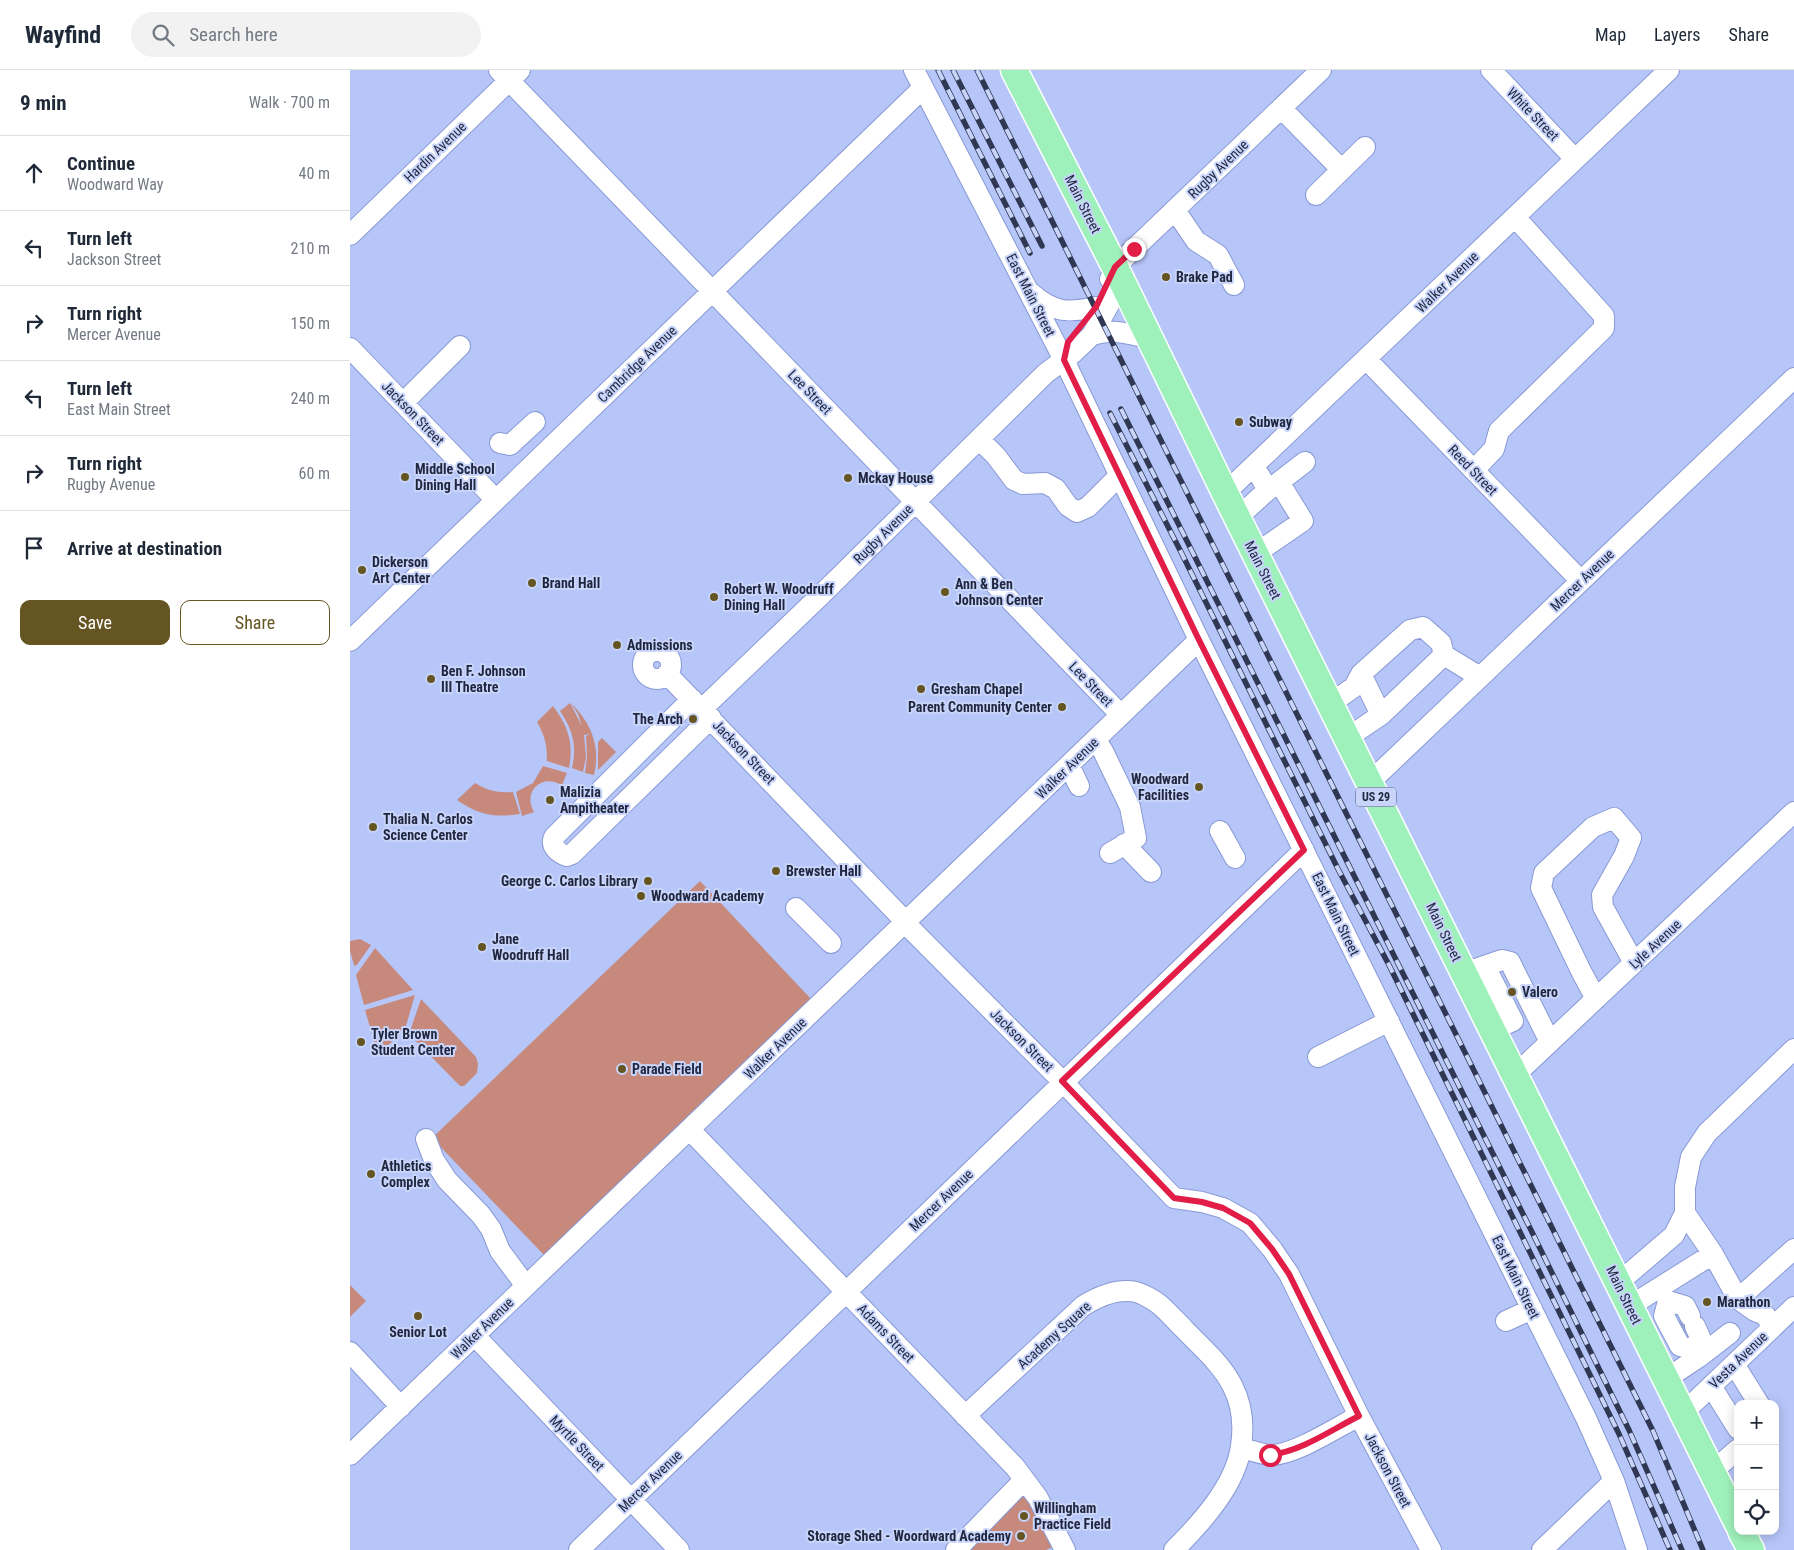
<!DOCTYPE html>
<meta charset="utf-8">
<style>
:root{--surface:#fff;--page:#f2f2f3;--text:#1f2937;--muted:#747a83;--line:#e0e1e3;--accent:#655522}
body{margin:0;font-family:"Roboto Condensed",sans-serif;background:var(--page);color:var(--text)}
.controls{position:absolute;right:15px;bottom:15px;display:grid;overflow:hidden;border-radius:10px;box-shadow:0 2px 12px #0003}
.controls button{width:45px;height:45px;display:grid;place-items:center;padding:0;border:0;border-bottom:1px solid var(--line);background:var(--surface);color:var(--text);font:25px sans-serif}
.stop{position:absolute;width:15px;height:15px;margin:-11px;border:4px solid #e11d48;border-radius:50%;background:#fff}
.stop.end{background:#e11d48;border-color:#fff;box-shadow:0 1px 5px #0008}
.list{margin:0;padding:0;list-style:none}
h2{display:flex;justify-content:space-between;align-items:center;height:65px;margin:0;padding:0 20px;font-size:21px}
h2 small{font-size:16px;font-weight:400;color:var(--muted)}
.list li{display:grid;grid-template-columns:32px 1fr auto;gap:15px;align-items:center;box-sizing:border-box;height:75px;padding:0 20px;border-top:1px solid var(--line)}
.list b{display:block;font-size:19px;white-space:nowrap}
.list p{margin:0;font-size:16px;white-space:nowrap;color:var(--muted)}
.list em{font-size:16px;font-style:normal;color:var(--muted)}
.actions{display:flex;gap:10px;padding:15px 20px}
.actions a{flex:1;padding:11px 0;border:1px solid var(--accent);border-radius:10px;text-align:center;font-size:18px;color:var(--accent)}
.actions .main{background:var(--accent);color:#fff}
.icon{flex:none;width:28px;height:28px;fill:none;stroke:currentColor;stroke-width:2;stroke-linecap:round;stroke-linejoin:round}
.map{position:relative;flex:none;width:1444px;height:1480px;overflow:hidden}
header{display:flex;align-items:center;gap:30px;box-sizing:border-box;height:70px;padding:0 25px;background:var(--surface);border-bottom:1px solid var(--line)}
header strong{font-size:24px}
nav{display:flex;gap:28px;margin-inline-start:auto;font-size:18px}
.search{width:350px;height:45px;background:var(--page);display:flex;align-items:center;gap:12px;box-sizing:border-box;padding:0 18px;border-radius:28px;color:var(--muted);font-size:19px}
main{display:flex}
aside{flex:1;background:var(--surface)}
.map>svg:first-child{display:block}
.green{fill:#c6897c}
.lines{fill:none;stroke-linecap:round;stroke-linejoin:round}
.minor-tunnel{stroke:#99a6d4;stroke-width:20;stroke-dasharray:20 10;stroke-linecap:butt}
.minor-casing{stroke:#8899d5;stroke-width:22}
.major-casing{stroke:#fff;stroke-width:29}
.minor{stroke:#fff;stroke-width:20}
.major{stroke:#9ff1bb;stroke-width:26}
.rail-casing{stroke:#2f3752;stroke-width:5.5}
.rail{stroke:#c8d4fa;stroke-width:4;stroke-dasharray:11;stroke-linecap:butt}
.route{stroke:#e11d48;stroke-width:6}
.poi-dot{fill:#655522;stroke:#c8d4fa;stroke-width:2}
.labels{text-anchor:middle;stroke-width:4;stroke-linejoin:round;paint-order:stroke}
.shield{fill:#c8d4fa;stroke:#525a76;stroke-width:1}
.shield-label{font-size:12px;font-weight:bold;fill:#1f263e}
.street-label{font-size:14px;fill:#1f263e;stroke:#c8d4fa}
.poi-label{font-size:14px;font-weight:bold;fill:#1f263e;stroke:#c8d4fa;text-anchor:start}
</style>
<header>
<strong>Wayfind</strong>
<div class="search"><svg class="icon" aria-label="search" viewBox="0 0 24 24"><circle cx="10" cy="10" r="6"/><path d="M15 15l6 6"/></svg>Search here</div>
<nav><a>Map</a><a>Layers</a><a>Share</a></nav>
</header>
<main>
<aside>
<h2>9 min<small>Walk · 700 m</small></h2>
<ul class="list">
<li><svg class="icon" aria-label="ahead" viewBox="0 0 24 24"><path d="M12 20V5M6 11l6-6 6 6"/></svg><div><b>Continue</b><p>Woodward Way</p></div><em>40 m</em></li>
<li><svg class="icon" aria-label="left" viewBox="0 0 24 24"><path d="M17 20v-9H6M10 6l-5 5 5 5"/></svg><div><b>Turn left</b><p>Jackson Street</p></div><em>210 m</em></li>
<li><svg class="icon" aria-label="right" viewBox="0 0 24 24"><path d="M7 20v-9h11M14 6l5 5-5 5"/></svg><div><b>Turn right</b><p>Mercer Avenue</p></div><em>150 m</em></li>
<li><svg class="icon" aria-label="left" viewBox="0 0 24 24"><path d="M17 20v-9H6M10 6l-5 5 5 5"/></svg><div><b>Turn left</b><p>East Main Street</p></div><em>240 m</em></li>
<li><svg class="icon" aria-label="right" viewBox="0 0 24 24"><path d="M7 20v-9h11M14 6l5 5-5 5"/></svg><div><b>Turn right</b><p>Rugby Avenue</p></div><em>60 m</em></li>
<li><svg class="icon" aria-label="arrive" viewBox="0 0 24 24"><path d="M6 21V4h12l-3 4 3 4H6"/></svg><div><b>Arrive at destination</b></div></li>
</ul>
<div class="actions"><a class="main">Save</a><a>Share</a></div>
</aside>
<div class="map">
<svg width="1444" height="1480" viewBox="0 0 1444 1480">
<rect width="100%" height="100%" fill="#b7c6f9"/>
<path class="green" d="M 220,633 L 232,656 L 228,644 L 221,633 C 241,653 251,676 244,705 L 235,703 L 237,686 L 236,666 L 240,664 L 234,665 L 236,687 L 233,702 L 222,698 C 227,674 223,661 210,641 Z
M 203,636 C 218,656 224,673 219,698 L 197,691 C 197,675 195,666 187,652 Z
M 252,668 L 266,682 L 248,700 L 248,672 Z
M 193,696 L 217,703 L 212,715 C 192,703 172,721 184,742 L 172,746 L 166,722 L 183,713 Z
M 125,713 C 138,721 148,723 163,722 L 170,744 C 145,748 128,745 107,730 Z
M 350,811 L 462,930 L 194,1185 L 82,1068 Z
M 10,869 L 21,875 L 6,896 L 4,895 L 0,881 L 0,871 Z
M 25,878 L 63,920 L 14,935 L 6,905 Z
M 65,925 L 55,959 L 28,985 L 15,940 Z
M 71,929 L 126,987 L 128,994 L 127,1003 L 114,1016 L 110,1016 L 59,964 Z
M 0,1215 L 16,1231 L 0,1247 Z
M 680,1419 L 709,1474 L 696,1480 L 620,1480 Z"/>
<g class="lines">
<path class="minor-tunnel" d="M 1329,1251 L 1335,1262"/>
<defs>
<path id="minor" d="M 149,0 L 771,645
M 564,0 L 714,290 L 849,570 L 1236,1348 L 1264,1411 L 1287,1480
M 1141,0 L 1225,89
M 931,38 L 991,99
M 966,125 L 1015,77
M 825,140 L 846,171 L 868,185 L 884,215
M 0,165 L 170,0
M 760,209 L 765,197 L 971,0
M 681,223 C 703,243 718,243 746,237
M 742,265 C 766,258 778,264 801,269
M 0,278 L 146,430
M 1016,289 L 1231,511
M 53,333 L 110,276
M 629,369 L 646,386 L 664,410 L 673,414 L 695,413 L 706,419 L 718,436 L 727,442 L 738,437 L 770,405
M 150,373 L 160,375 L 185,352
M 904,396 L 918,420 L 929,412 L 953,451 L 905,484
M 1124,400 L 1144,379 L 1149,361 L 1254,258 L 1254,246 L 1165,147
M 929,412 L 955,392
M 875,423 L 1319,0
M 887,448 L 918,420
M 0,571 L 573,18
M293 595a14 14 0 1 1 28 0a14 14 0 1 1-28 0Z
M 1094,585 L 1130,607
M 317,604 L 552,848
M 1011,604 L 1031,645
M 342,629 L 204,767 C 200,776 208,783 217,786 L 222,784 L 361,648
M 980,634 L 1004,617 L 1011,604 L 1060,560 L 1073,557 L 1091,573 L 1094,585 L 1031,645 L 997,668
M 352,639 L 470,526 L 696,303 L 723,283 L 742,265 L 761,231 L 765,219 L 765,197
M 746,670 L 753,681 L 780,737 L 786,768 L 760,783
M 719,695 L 729,716
M 1019,713 L 1444,308
M 870,761 L 885,788
M 774,774 L 801,802
M 446,838 L 481,873
M 555,853 L 712,1011 L 824,1128 L 852,1132 L 873,1138 L 900,1153 L 922,1179 L 939,1204 L 1009,1346 L 1081,1480
M 1135,896 L 1163,951 L 1143,960
M 1114,903 L 1152,890 L 1160,892 L 1200,972
M 1246,929 L 1231,901 L 1191,818 L 1194,803 L 1243,757 L 1264,748 L 1281,768 L 1274,786 L 1252,825 L 1253,837 L 1284,893
M 968,987 L 1039,951
M 1165,1005 L 1444,742
M 340,1060 L 665,1397 L 688,1428 L 715,1480
M 76,1069 L 84,1090 L 97,1110 L 131,1145 L 141,1159 L 150,1181 L 176,1216
M 1363,1184 L 1335,1143 L 1335,1117 L 1341,1087 L 1357,1063 L 1444,979
M 1268,1213 L 1324,1165 L 1335,1143
M 1388,1229 L 1444,1179
M 1280,1236 L 1363,1184 L 1388,1229 L 1405,1241 L 1415,1245 L 1423,1257
M 1340,1246 L 1335,1236 L 1318,1231 L 1314,1246 L 1330,1276 L 1344,1280 L 1350,1267 L 1345,1256
M 1156,1251 L 1182,1239
M 125,1266 L 329,1480
M 0,1282 L 51,1337
M 1384,1294 L 1409,1334
M 1316,1309 L 1349,1287 L 1380,1263
M 1361,1316 L 1388,1359
M 1333,1343 L 1444,1237
M 615,1346 L 733,1236 C 749,1226 767,1218 786,1222 C 793,1224 804,1230 810,1235 C 818,1242 826,1251 834,1259 C 851,1277 872,1294 883,1317 C 892,1335 894,1356 891,1376 C 886,1415 851,1453 824,1480
M 891,1378 C 901,1380 911,1384 921,1385 C 945,1385 987,1357 1009,1346
M 0,1385 L 849,570
M 1362,1402 L 1388,1379
M 229,1480 L 954,780
M 606,1480 L 674,1410
M 1192,1480 L 1264,1411"/>
<path id="major" d="M 664,0 L 765,197 L 875,423 L 1388,1454
M 1391,1461 L 1401,1480"/>
</defs>
<use href="#minor" class="minor-casing"/>
<use href="#major" class="major-casing"/>
<use href="#minor" class="minor"/>
<use href="#major" class="major"/>
<defs>
<path id="rail" d="M 588,0 L 680,183
M 603,0 L 692,176
M 627,0 L 1303,1361 L 1353,1480
M 771,339 L 1179,1156 L 1279,1360 L 1332,1480
M 760,343 L 831,482 L 988,799 L 1039,895 L 1269,1364 L 1320,1480"/>
</defs>
<use href="#rail" class="rail-casing"/>
<use href="#rail" class="rail"/>
</g>
<g class="lines">
<path class="route" d="M 784,179 L 765,197 L 746,237 L 718,272 L 714,290 L 849,570 L 954,780 L 712,1011 L 824,1128 L 852,1132 L 873,1138 L 900,1153 L 922,1179 L 939,1204 L 1009,1346 C 981,1360 952,1381 920,1385"/>
</g>
<g class="poi-dot">
<circle cx="816" cy="207" r="5"/>
<circle cx="889" cy="352" r="5"/>
<circle cx="55" cy="407" r="5"/>
<circle cx="498" cy="408" r="5"/>
<circle cx="12" cy="500" r="5"/>
<circle cx="182" cy="513" r="5"/>
<circle cx="595" cy="522" r="5"/>
<circle cx="364" cy="527" r="5"/>
<circle cx="267" cy="575" r="5"/>
<circle cx="81" cy="609" r="5"/>
<circle cx="571" cy="619" r="5"/>
<circle cx="712" cy="637" r="5"/>
<circle cx="343" cy="649" r="5"/>
<circle cx="849" cy="717" r="5"/>
<circle cx="200" cy="730" r="5"/>
<circle cx="23" cy="757" r="5"/>
<circle cx="426" cy="801" r="5"/>
<circle cx="298" cy="811" r="5"/>
<circle cx="291" cy="826" r="5"/>
<circle cx="132" cy="877" r="5"/>
<circle cx="1162" cy="922" r="5"/>
<circle cx="11" cy="972" r="5"/>
<circle cx="272" cy="999" r="5"/>
<circle cx="21" cy="1104" r="5"/>
<circle cx="1357" cy="1232" r="5"/>
<circle cx="68" cy="1246" r="5"/>
<circle cx="674" cy="1446" r="5"/>
<circle cx="671" cy="1466" r="5"/>
</g>
<g class="labels">
<rect class="shield" x="1006" y="717.5" width="40" height="19" rx="4"/>
<g class="shield-label">
<text x="1026" y="731">US 29</text>
</g>
<g class="street-label">
<text transform="translate(1183 44) rotate(46)" y="5">White Street</text>
<text transform="translate(85 82) rotate(-44)" y="5">Hardin Avenue</text>
<text transform="translate(868 99) rotate(-44)" y="5">Rugby Avenue</text>
<text transform="translate(733 134) rotate(63)" y="5">Main Street</text>
<text transform="translate(1097 212) rotate(-44)" y="5">Walker Avenue</text>
<text transform="translate(681 225) rotate(63)" y="5">East Main Street</text>
<text transform="translate(287 294) rotate(-44)" y="5">Cambridge Avenue</text>
<text transform="translate(460 322) rotate(46)" y="5">Lee Street</text>
<text transform="translate(63 343) rotate(46)" y="5">Jackson Street</text>
<text transform="translate(1123 400) rotate(46)" y="5">Reed Street</text>
<text transform="translate(533 464) rotate(-45)" y="5">Rugby Avenue</text>
<text transform="translate(913 500) rotate(63)" y="5">Main Street</text>
<text transform="translate(1232 510) rotate(-44)" y="5">Mercer Avenue</text>
<text transform="translate(741 614) rotate(46)" y="5">Lee Street</text>
<text transform="translate(394 682) rotate(46)" y="5">Jackson Street</text>
<text transform="translate(717 698) rotate(-44)" y="5">Walker Avenue</text>
<text transform="translate(986 844) rotate(64)" y="5">East Main Street</text>
<text transform="translate(1094 862) rotate(64)" y="5">Main Street</text>
<text transform="translate(1305 874) rotate(-43)" y="5">Lyle Avenue</text>
<text transform="translate(672 970) rotate(45)" y="5">Jackson Street</text>
<text transform="translate(425 978) rotate(-44)" y="5">Walker Avenue</text>
<text transform="translate(591 1130) rotate(-44)" y="5">Mercer Avenue</text>
<text transform="translate(1166 1207) rotate(64)" y="5">East Main Street</text>
<text transform="translate(1274 1225) rotate(64)" y="5">Main Street</text>
<text transform="translate(132 1258) rotate(-44)" y="5">Walker Avenue</text>
<text transform="translate(536 1263) rotate(46)" y="5">Adams Street</text>
<text transform="translate(704 1265) rotate(-42)" y="5">Academy Square</text>
<text transform="translate(1388 1290) rotate(-44)" y="5">Vesta Avenue</text>
<text transform="translate(227 1373) rotate(46)" y="5">Myrtle Street</text>
<text transform="translate(1038 1400) rotate(62)" y="5">Jackson Street</text>
<text transform="translate(300 1411) rotate(-44)" y="5">Mercer Avenue</text>
</g>
<g class="poi-label">
<text x="826" y="212">Brake Pad</text>
<text x="899" y="357">Subway</text>
<text x="65" y="404">Middle School<tspan x="65" dy="16">Dining Hall</tspan></text>
<text x="508" y="413">Mckay House</text>
<text x="22" y="497">Dickerson<tspan x="22" dy="16">Art Center</tspan></text>
<text x="192" y="518">Brand Hall</text>
<text x="605" y="519">Ann &amp; Ben<tspan x="605" dy="16">Johnson Center</tspan></text>
<text x="374" y="524">Robert W. Woodruff<tspan x="374" dy="16">Dining Hall</tspan></text>
<text x="277" y="580">Admissions</text>
<text x="91" y="606">Ben F. Johnson<tspan x="91" dy="16">III Theatre</tspan></text>
<text x="581" y="624">Gresham Chapel</text>
<text x="702" y="642" text-anchor="end">Parent Community Center</text>
<text x="333" y="654" text-anchor="end">The Arch</text>
<text x="839" y="714" text-anchor="end">Woodward<tspan x="839" dy="16">Facilities</tspan></text>
<text x="210" y="727">Malizia<tspan x="210" dy="16">Ampitheater</tspan></text>
<text x="33" y="754">Thalia N. Carlos<tspan x="33" dy="16">Science Center</tspan></text>
<text x="436" y="806">Brewster Hall</text>
<text x="288" y="816" text-anchor="end">George C. Carlos Library</text>
<text x="301" y="831">Woodward Academy</text>
<text x="142" y="874">Jane<tspan x="142" dy="16">Woodruff Hall</tspan></text>
<text x="1172" y="927">Valero</text>
<text x="21" y="969">Tyler Brown<tspan x="21" dy="16">Student Center</tspan></text>
<text x="282" y="1004">Parade Field</text>
<text x="31" y="1101">Athletics<tspan x="31" dy="16">Complex</tspan></text>
<text x="1367" y="1237">Marathon</text>
<text x="68" y="1267" text-anchor="middle">Senior Lot</text>
<text x="684" y="1443">Willingham<tspan x="684" dy="16">Practice Field</tspan></text>
<text x="661" y="1471" text-anchor="end">Storage Shed - Woordward Academy</text>
</g>
</g>
</svg>
<div class="controls">
<button>+</button>
<button>−</button>
<button><svg class="icon" aria-label="locate" viewBox="0 0 24 24"><circle cx="12" cy="12" r="6"/><path d="M12 2v4M12 18v4M2 12h4M18 12h4"/></svg></button>
</div>
<div class="stop" style="left:920px;top:1385px"></div>
<div class="stop end" style="left:784px;top:179px"></div>
</div>
</main>
